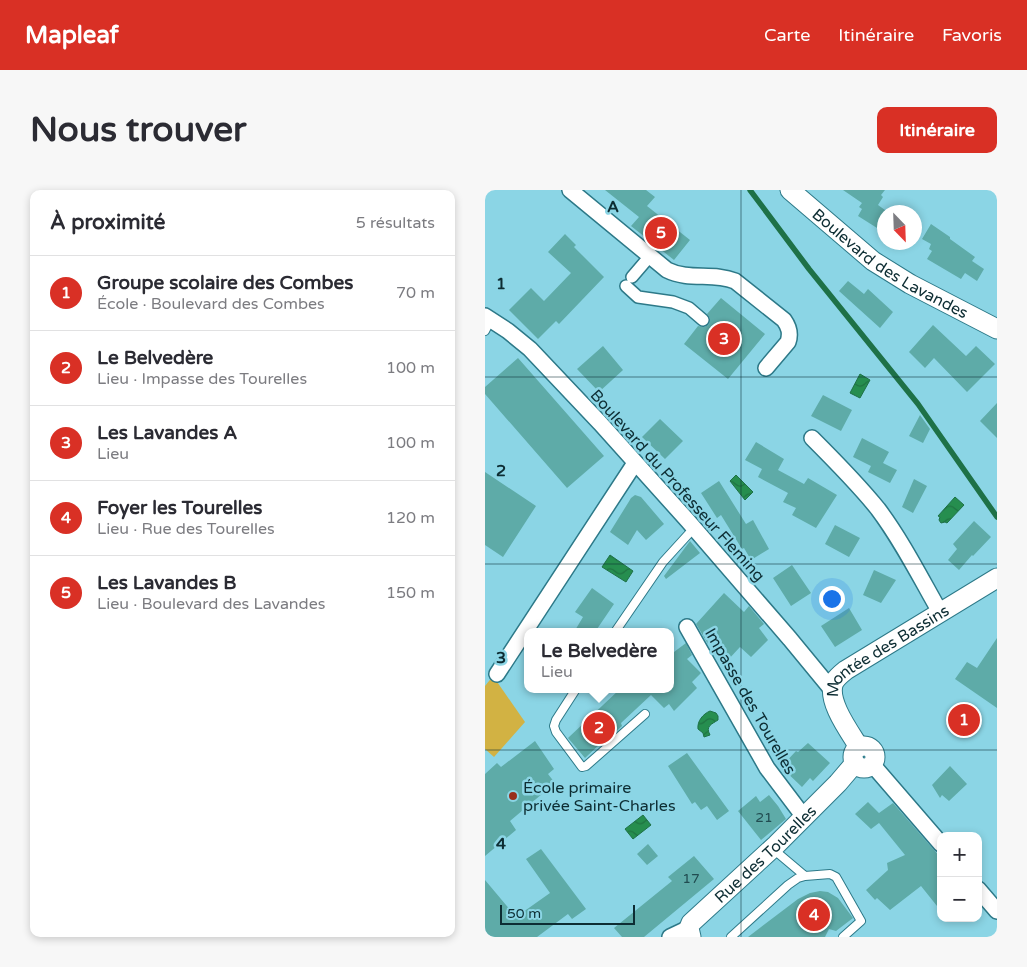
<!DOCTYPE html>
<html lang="fr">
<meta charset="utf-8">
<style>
:root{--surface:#fff;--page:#f7f7f7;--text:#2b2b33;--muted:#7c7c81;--line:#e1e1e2;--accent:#d93025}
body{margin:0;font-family:"Varela Round",sans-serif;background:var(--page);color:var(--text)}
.controls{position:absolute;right:15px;bottom:15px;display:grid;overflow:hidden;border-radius:10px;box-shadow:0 2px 8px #0003}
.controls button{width:45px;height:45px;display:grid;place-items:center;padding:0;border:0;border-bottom:1px solid var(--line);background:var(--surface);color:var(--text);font:25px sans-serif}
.compass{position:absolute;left:392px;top:15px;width:45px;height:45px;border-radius:50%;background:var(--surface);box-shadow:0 2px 8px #0003;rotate:157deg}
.scale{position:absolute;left:15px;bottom:12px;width:135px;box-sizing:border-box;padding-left:5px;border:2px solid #0d2d33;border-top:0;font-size:14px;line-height:18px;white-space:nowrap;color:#0d2d33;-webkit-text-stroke:4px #8bd5e5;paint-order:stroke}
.you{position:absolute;left:346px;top:408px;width:18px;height:18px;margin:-12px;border:4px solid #fff;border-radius:50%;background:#1a73e8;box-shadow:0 0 0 8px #1a73e833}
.badge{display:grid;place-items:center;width:32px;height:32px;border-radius:50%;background:var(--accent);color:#fff;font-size:16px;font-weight:700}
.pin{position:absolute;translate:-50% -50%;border:2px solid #fff;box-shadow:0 1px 5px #0006}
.popup{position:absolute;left:39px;top:438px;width:150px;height:65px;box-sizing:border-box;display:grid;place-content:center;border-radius:10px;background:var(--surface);filter:drop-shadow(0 1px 4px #0005);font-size:16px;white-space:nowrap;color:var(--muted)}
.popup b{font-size:19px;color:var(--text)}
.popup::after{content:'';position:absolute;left:50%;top:100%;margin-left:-10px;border:10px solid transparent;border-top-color:var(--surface)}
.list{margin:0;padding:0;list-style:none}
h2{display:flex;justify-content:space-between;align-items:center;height:65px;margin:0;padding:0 20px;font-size:21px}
h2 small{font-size:16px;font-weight:400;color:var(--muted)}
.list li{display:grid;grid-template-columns:32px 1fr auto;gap:15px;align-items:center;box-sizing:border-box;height:75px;padding:0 20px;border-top:1px solid var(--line)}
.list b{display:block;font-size:19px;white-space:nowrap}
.list p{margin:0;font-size:16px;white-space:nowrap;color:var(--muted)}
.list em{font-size:16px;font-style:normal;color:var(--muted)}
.map{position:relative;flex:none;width:512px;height:747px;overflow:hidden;border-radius:10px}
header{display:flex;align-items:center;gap:30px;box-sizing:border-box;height:70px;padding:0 25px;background:var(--accent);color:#fff}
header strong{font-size:24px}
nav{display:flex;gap:28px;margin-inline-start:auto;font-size:18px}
.intro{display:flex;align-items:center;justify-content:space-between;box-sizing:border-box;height:120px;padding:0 30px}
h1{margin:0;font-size:35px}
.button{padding:12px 22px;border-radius:10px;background:var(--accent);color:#fff;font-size:18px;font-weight:700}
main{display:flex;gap:30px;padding:0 30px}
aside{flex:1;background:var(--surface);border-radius:10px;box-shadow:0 2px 8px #0003}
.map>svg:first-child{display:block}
.pitch{fill:#d2b243}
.water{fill:url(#water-waves);stroke:#1e7147}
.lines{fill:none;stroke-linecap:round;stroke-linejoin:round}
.stream{stroke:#1e7147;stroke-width:5.5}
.building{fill:#5eaba8}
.service-casing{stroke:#2d7988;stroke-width:10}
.pedestrian-casing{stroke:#2d7988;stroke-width:14}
.minor-casing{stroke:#2d7988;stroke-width:18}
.tertiary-casing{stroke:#2d7988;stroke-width:21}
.service{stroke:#fff;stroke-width:8}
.pedestrian{stroke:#fff;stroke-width:11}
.minor{stroke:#fff;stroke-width:15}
.tertiary{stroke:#fff;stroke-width:19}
.grid{fill:none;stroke:#0d2d33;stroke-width:1;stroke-opacity:0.55}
.poi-dot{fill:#982f1c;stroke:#8bd5e5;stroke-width:2}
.labels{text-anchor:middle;stroke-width:5;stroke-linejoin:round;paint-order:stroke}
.number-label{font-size:14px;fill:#214c50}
.street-label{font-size:16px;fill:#0d2d33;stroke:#8bd5e5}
.poi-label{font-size:16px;fill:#0d2d33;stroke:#8bd5e5;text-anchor:start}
.grid-label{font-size:16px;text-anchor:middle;font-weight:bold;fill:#0d2d33;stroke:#8bd5e5;stroke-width:5;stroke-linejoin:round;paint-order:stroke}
</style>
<header>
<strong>Mapleaf</strong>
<nav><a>Carte</a><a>Itinéraire</a><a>Favoris</a></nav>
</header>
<div class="intro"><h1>Nous trouver</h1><a class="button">Itinéraire</a></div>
<main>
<aside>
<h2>À proximité<small>5 résultats</small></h2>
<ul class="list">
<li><span class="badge">1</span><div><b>Groupe scolaire des Combes</b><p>École · Boulevard des Combes</p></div><em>70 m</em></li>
<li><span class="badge">2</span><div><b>Le Belvedère</b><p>Lieu · Impasse des Tourelles</p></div><em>100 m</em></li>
<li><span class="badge">3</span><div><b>Les Lavandes A</b><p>Lieu</p></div><em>100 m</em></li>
<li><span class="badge">4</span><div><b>Foyer les Tourelles</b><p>Lieu · Rue des Tourelles</p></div><em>120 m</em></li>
<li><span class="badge">5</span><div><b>Les Lavandes B</b><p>Lieu · Boulevard des Lavandes</p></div><em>150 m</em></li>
</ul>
</aside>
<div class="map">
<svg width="512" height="747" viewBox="0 0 512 747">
<defs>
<pattern id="water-waves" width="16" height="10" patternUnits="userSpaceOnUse" patternTransform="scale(1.25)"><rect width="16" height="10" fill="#268e4f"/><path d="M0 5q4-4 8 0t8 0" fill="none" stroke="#1f7442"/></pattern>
</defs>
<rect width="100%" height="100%" fill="#8bd5e5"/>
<path class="pitch" d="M 8,486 L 40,532 L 9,567 L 0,559 L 0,496 Z"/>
<path class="water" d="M 375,184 L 385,190 L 375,208 L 365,203 Z
M 251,285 L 268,302 L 260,310 L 245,291 Z
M 470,307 L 479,315 L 462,333 L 460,332 L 456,333 L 454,330 L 455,327 L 453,326 Z
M 125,365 L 148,381 L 141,392 L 117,377 Z
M 225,521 L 231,523 L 233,526 L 233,530 C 227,534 220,536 225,545 L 219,547 L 218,543 L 213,539 C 212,531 218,524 225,521 Z
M 158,625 L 166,635 L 148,649 L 140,639 Z"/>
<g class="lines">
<path class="stream" d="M 265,0 L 324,79 L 433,214 L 512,327"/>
</g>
<path class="building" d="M 120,0 L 161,0 L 170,7 L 162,16 L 205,50 L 189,70 L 146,36 L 154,27 Z
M 358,0 L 400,0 L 396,5 L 398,7 L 393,15 L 400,20 L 400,43 L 373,26 L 377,19 L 374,17 L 377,13 Z
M 446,34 L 465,47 L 465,49 L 490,67 L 487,71 L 499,79 L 492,91 L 480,83 L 476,89 L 442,69 L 447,61 L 444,59 L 446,54 L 437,49 Z
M 80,44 L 91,55 L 89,57 L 119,87 L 74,134 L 71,131 L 53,149 L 24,120 L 46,98 L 59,111 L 86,83 L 63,62 Z
M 363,91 L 379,104 L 383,99 L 408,122 L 395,138 L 354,101 Z
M 236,108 L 280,144 L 243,189 L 199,154 L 213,136 L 220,137 L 224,134 L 225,128 L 222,124 Z
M 448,135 L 481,166 L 491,156 L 510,174 L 482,202 L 449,168 L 440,178 L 424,162 Z
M 118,156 L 138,180 L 114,202 L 92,179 Z
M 33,168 L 119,266 L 82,298 L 0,204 L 0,197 Z
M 338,205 L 367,220 L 356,241 L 326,226 Z
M 512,213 L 512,248 L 495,231 Z
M 435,225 L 445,239 L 438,253 L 424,246 Z
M 175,229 L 198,251 L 180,269 L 157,247 Z
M 377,248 L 404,262 L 398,273 L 412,280 L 405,293 L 383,282 L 386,276 L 368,267 Z
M 271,252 L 299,269 L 293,280 L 319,294 L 323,288 L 352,305 L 331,338 L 307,325 L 311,318 L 298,312 L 303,303 L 273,287 L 277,279 L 260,270 Z
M 0,282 L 51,316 L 18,367 L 0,355 Z
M 429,289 L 442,296 L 428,323 L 417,317 Z
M 234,291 L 261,334 L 268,330 L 284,359 L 266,370 L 259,358 L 257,359 L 236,325 L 232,328 L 216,303 Z
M 150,305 L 156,307 L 179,334 L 161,350 L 152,340 L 143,355 L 125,342 L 143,313 L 146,308 Z
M 489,331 L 506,347 L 488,366 L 487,365 L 474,380 L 463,370 L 472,359 L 468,354 Z
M 350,335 L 375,348 L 364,367 L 340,354 Z
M 205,351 L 215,363 L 181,389 L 179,386 Z
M 307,375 L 326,403 L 306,416 L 288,388 Z
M 389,380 L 411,390 L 396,413 L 378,405 Z
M 107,398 L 129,414 L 110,442 L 89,442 L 98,427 L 90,422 Z
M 239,403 L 259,422 L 264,416 L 279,434 L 274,438 L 283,450 L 266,467 L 255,457 L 242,471 L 225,453 L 223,454 L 211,434 Z
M 364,418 L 377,440 L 350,457 L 336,436 Z
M 512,448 L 512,518 L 470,489 L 482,472 L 492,478 Z
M 201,453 L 207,465 L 202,469 L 216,483 L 207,492 L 212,498 L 189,521 L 184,514 L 179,518 L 166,505 L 136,533 L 137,536 L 118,553 L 116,555 L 115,554 L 100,568 L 83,548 L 135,499 L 185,499 L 185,465 Z
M 50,551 L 69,579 L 63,584 L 70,593 L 25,631 L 31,640 L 0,666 L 0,584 L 12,573 L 16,577 Z
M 323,553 L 345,573 L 328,591 L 325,588 L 317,597 L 296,577 L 311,561 L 313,562 Z
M 202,563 L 244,621 L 232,630 L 222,616 L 216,620 L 210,612 L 207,614 L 183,576 Z
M 465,576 L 482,594 L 464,611 L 457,605 L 455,608 L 447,595 Z
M 284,605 L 293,616 L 301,629 L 276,650 L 253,621 L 271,606 L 275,612 Z
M 383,612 L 394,623 L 408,613 L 456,668 L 456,721 L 436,696 L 405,720 L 392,708 L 390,710 L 381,700 L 403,680 L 402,673 L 420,665 L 394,633 L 386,639 L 370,624 Z
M 163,654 L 173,666 L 162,675 L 152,664 Z
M 56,659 L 101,719 L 87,729 L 83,724 L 52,747 L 0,747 L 0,690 L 31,727 L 65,703 L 41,669 Z
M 209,666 L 229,689 L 159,747 L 137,747 L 129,738 L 187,691 L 183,687 Z
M 335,701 L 343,702 L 353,708 L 368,728 L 351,741 L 344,739 L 340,747 L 263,747 L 313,709 L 325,703 Z"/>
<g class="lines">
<defs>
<path id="service" d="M 0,141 L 6,129
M 130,442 L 178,372 L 209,338
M 91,499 L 71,530 L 69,536 L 71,542 L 97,577 L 101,576 L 160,524
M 288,659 L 320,686 L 345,684 L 351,687 L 376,731 L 358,747
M 246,747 L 303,695 L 313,688 L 320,686"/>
<path id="pedestrian" d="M 147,87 L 165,66
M 141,96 L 153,107 L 188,112 L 204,118 L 218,130"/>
<path id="minor" d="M 85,0 L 182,80 C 204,91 228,82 250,91 L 299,130 C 304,137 306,143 303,152 L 281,178
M 0,126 L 23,141 L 45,159 L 115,233 L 203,331 L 305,449 L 347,500
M 327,248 C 350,271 373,294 393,319 C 417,351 435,387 455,422
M 202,437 L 282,578 L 319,627
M 12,484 L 150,273
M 387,574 L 456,654
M 493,699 L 512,721
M 185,747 L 204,738"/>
<g id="tertiary">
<path id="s1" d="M 305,0 L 388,71 L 425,94 L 512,139"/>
<circle cx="379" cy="567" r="11"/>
<path id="s2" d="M 374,557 C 364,541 341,510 349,492 C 352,487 356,484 361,480 L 512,388"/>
<path id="s3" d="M 206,747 L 204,738 L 206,733 L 291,655 L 353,593 L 370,573"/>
</g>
</defs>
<use href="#service" class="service-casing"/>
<use href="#pedestrian" class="pedestrian-casing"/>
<use href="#minor" class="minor-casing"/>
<use href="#tertiary" class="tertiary-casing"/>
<use href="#service" class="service"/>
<use href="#pedestrian" class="pedestrian"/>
<use href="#minor" class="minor"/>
<use href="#tertiary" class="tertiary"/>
</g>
<path class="grid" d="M 256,0 L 256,747M 0,187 L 512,187M 0,374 L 512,374M 0,560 L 512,560"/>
<circle class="poi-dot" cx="28" cy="606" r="5"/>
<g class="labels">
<g class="number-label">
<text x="279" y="632">21</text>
<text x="206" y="693">17</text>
</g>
<g class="street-label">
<text dy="6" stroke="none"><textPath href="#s1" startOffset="125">Boulevard des Lavandes</textPath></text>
<text transform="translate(193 295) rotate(48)" y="6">Boulevard du Professeur Fleming</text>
<text dy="6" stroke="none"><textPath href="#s2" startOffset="132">Montée des Bassins</textPath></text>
<text transform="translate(266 511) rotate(60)" y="6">Impasse des Tourelles</text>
<text dy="6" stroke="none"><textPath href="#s3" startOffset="116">Rue des Tourelles</textPath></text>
</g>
<g class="poi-label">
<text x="38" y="603">École primaire<tspan x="38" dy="18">privée Saint-Charles</tspan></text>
</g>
</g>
<g class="grid-label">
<text x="128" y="22">A</text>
<text x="16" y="99">1</text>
<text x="16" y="286">2</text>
<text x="16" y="473">3</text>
<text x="16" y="659">4</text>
</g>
</svg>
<div class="controls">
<button>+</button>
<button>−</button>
</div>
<svg class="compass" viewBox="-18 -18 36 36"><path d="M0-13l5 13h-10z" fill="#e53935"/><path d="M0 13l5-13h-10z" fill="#7c7c81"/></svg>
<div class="scale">50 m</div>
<div class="you"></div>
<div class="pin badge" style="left:479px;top:530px">1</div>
<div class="pin badge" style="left:114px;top:538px">2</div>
<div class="popup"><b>Le Belvedère</b>Lieu</div>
<div class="pin badge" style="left:239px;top:149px">3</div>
<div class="pin badge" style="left:329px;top:725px">4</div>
<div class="pin badge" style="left:176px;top:43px">5</div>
</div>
</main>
